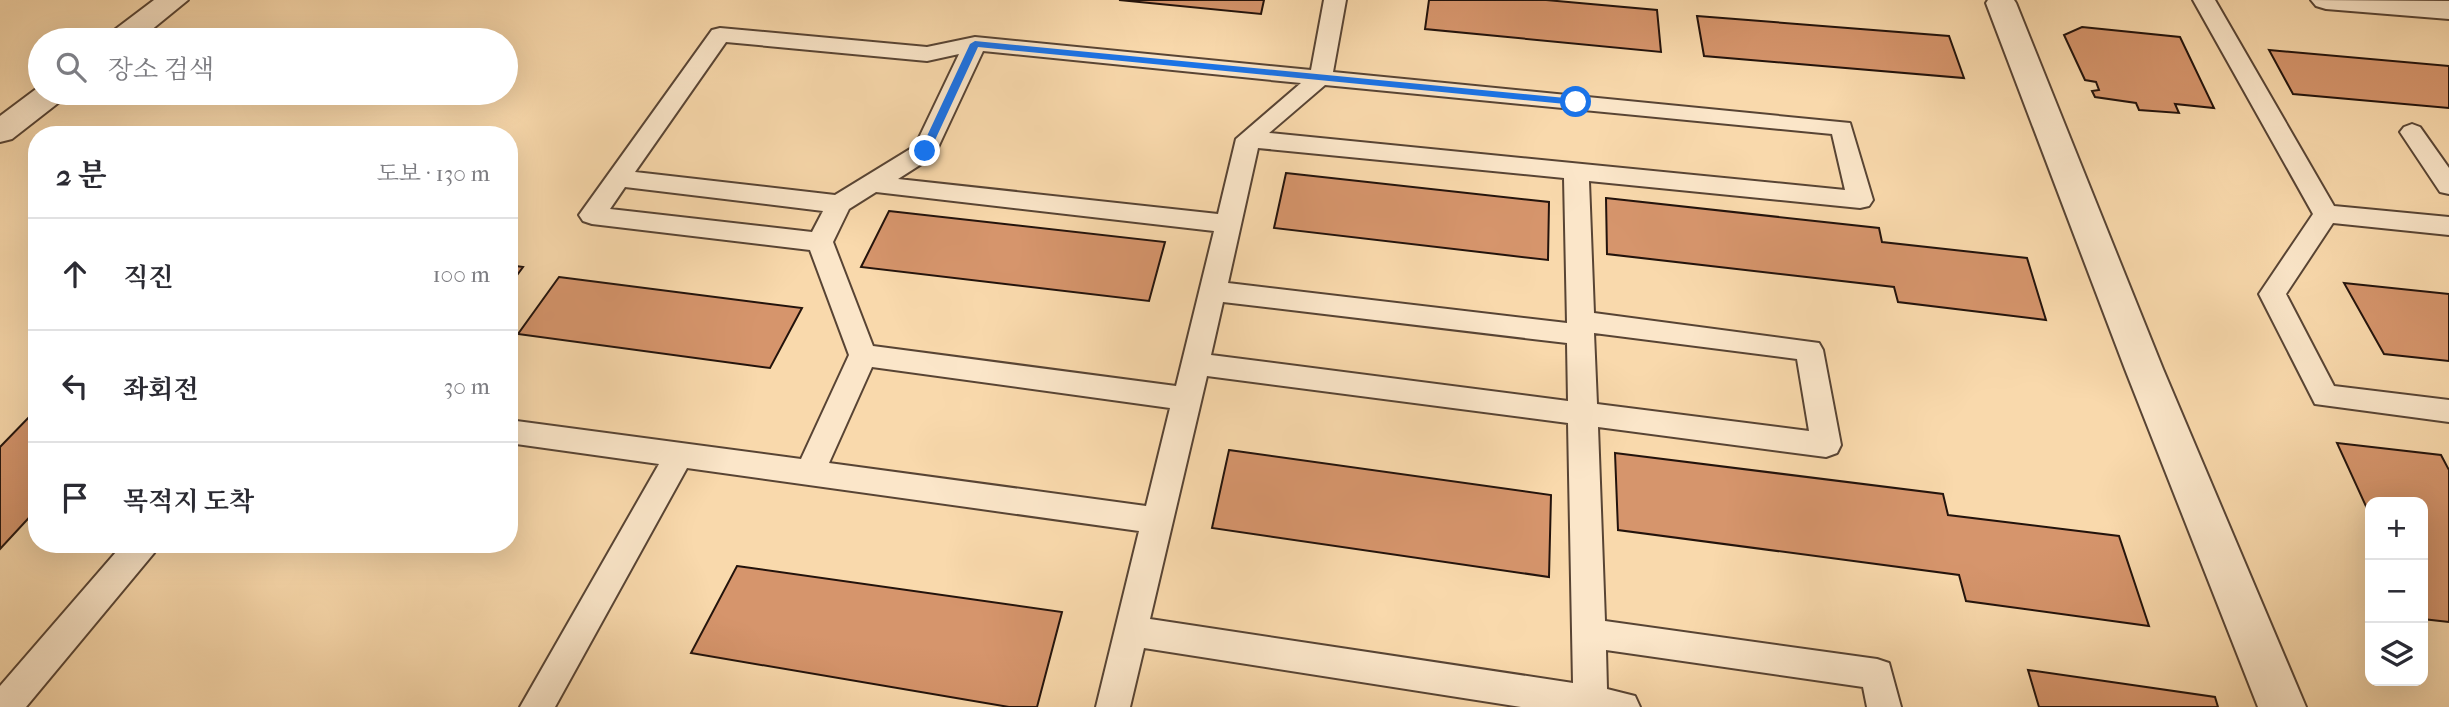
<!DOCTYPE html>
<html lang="ko">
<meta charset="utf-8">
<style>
:root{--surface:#fff;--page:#f2f2f3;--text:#2b2b33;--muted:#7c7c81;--line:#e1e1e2}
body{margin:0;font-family:"IM FELL French Canon","Noto Serif KR",serif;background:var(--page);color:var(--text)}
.controls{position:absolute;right:21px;bottom:21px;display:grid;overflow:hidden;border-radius:14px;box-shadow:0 7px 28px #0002}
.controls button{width:63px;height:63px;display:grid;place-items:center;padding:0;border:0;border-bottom:2px solid var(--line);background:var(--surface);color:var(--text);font:35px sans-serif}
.stop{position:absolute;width:21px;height:21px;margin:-16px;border:5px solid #1a73e8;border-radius:50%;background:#fff}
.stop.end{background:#1a73e8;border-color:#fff;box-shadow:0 2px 7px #0008}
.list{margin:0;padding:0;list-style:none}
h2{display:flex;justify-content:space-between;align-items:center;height:91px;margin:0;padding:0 28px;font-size:30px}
h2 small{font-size:23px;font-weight:400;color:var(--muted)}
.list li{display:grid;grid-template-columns:46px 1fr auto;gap:21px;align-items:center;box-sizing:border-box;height:112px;padding:0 28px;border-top:2px solid var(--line)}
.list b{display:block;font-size:26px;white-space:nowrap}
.list em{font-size:23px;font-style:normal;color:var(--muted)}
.icon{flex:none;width:38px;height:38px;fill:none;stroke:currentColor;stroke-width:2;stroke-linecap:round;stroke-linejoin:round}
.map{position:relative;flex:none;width:2449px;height:707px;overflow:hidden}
.search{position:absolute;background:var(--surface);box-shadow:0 7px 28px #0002;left:28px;top:28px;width:490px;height:77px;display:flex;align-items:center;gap:18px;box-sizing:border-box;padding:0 24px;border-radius:38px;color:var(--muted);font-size:26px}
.panel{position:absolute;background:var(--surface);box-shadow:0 7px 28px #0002;left:28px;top:126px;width:490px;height:427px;border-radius:28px}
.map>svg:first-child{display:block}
.building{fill:#d6956c;stroke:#23130c;stroke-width:2}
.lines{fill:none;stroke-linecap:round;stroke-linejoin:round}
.service-casing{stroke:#584434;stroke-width:4}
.pedestrian-casing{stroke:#584434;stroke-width:4}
.tertiary-casing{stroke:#584434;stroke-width:4}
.service{fill:#fbe6c9;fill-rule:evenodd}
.pedestrian{fill:#fbe6c9;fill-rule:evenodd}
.tertiary{fill:#fbe6c9;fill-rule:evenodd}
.route{fill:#1a73e8}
</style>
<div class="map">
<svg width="2449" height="707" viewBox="0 0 2449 707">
<rect width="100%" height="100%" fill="#f9d9ac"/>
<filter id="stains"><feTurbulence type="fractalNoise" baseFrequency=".00286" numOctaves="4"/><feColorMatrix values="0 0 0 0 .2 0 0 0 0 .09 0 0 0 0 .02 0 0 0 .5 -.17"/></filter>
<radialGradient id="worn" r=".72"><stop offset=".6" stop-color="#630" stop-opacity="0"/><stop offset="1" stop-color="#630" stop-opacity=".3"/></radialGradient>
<path class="building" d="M 1119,0 L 1264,0 L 1261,14 Z
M 1429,0 L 1546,0 L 1657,10 L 1661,52 L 1425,29 Z
M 1697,16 L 1949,36 L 1964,78 L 1704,56 Z
M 2082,27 L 2180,37 L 2214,108 L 2175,104 L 2179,113 L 2139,110 L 2136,103 L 2095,97 L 2092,91 L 2099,90 L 2096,82 L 2085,80 L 2064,35 Z
M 2269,50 L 2449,66 L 2449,108 L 2293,94 Z
M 1286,173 L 1549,202 L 1548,260 L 1274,228 Z
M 1606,198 L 1879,228 L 1882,242 L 2027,258 L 2046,320 L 1898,302 L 1894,287 L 1607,254 Z
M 889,211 L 1165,242 L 1149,301 L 861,267 Z
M 509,265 L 523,267 L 509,286 Z
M 559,277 L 802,308 L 770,368 L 518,334 Z
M 2344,283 L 2449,294 L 2449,361 L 2384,354 Z
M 30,416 L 37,417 L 37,509 L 0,549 L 0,447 Z
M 2337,443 L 2441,455 L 2449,470 L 2449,622 L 2423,619 L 2423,502 L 2370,502 L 2370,515 Z
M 1229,450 L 1551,495 L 1549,577 L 1212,528 Z
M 1615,453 L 1943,494 L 1948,515 L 2119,536 L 2149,626 L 1966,601 L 1959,575 L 1618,530 Z
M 737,566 L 1062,612 L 1037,707 L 1009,707 L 691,653 Z
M 2028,670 L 2215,697 L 2218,707 L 2039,707 Z"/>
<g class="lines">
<defs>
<path id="service" d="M 1324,0 L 1346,0 L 1333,72 L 1850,123 L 1873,200 L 1869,206 L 1860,208 L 1589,181 L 1594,313 L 1819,343 L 1823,350 L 1841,445 L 1837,453 L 1826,457 L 1598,427 L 1605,621 L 1877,659 L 1889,663 L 1901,707 L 1867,707 L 1863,687 L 1606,650 L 1607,689 L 1635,696 L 1640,707 L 1521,707 L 1144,648 L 1130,707 L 1096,707 L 1139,531 L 687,468 L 555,707 L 520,707 L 659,464 L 509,443 L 509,420 L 801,459 L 849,355 L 810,250 L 592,224 L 583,221 L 579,215 L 712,30 L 720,28 L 927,47 L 975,37 L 1311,70 ZM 726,42 L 927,61 L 959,54 L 915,146 L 835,195 L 635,172 ZM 983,51 L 1301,83 L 1236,139 L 1218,214 L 898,179 L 934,156 ZM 1325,85 L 1832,134 L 1845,190 L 1269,133 ZM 1258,148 L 1564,178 L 1567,323 L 1228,283 ZM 625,187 L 823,211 L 812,232 L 610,209 ZM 876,192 L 1214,231 L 1176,386 L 873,346 L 833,242 L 849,209 ZM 1223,302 L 1567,343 L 1568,401 L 1211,355 ZM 1594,333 L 1797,359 L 1809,431 L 1597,404 ZM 872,367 L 1170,408 L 1146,506 L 829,463 ZM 1207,376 L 1568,423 L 1573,683 L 1150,619 Z
M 2193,0 L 2215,0 L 2334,206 L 2449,217 L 2449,235 L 2333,223 L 2286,294 L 2334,386 L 2449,400 L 2449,422 L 2315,404 L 2259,294 L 2313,214 Z
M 2412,124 L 2420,127 L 2449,168 L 2449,194 L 2440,192 L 2400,132 L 2404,127 Z
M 123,544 L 159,544 L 154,553 L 26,707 L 0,707 L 0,686 Z"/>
<path id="pedestrian" d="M 1988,0 L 2014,0 L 2016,3 L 2163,369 L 2306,707 L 2258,707 L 2125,369 L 1986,3 Z"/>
<path id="tertiary" d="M 154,0 L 188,0 L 139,40 L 105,40 L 109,34 Z
M 2311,0 L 2449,1 L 2449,19 L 2326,9 L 2316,6 Z
M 40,86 L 40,93 L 67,93 L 62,100 L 12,139 L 0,142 L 0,116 Z"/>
</defs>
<use href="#service" class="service-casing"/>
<use href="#pedestrian" class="pedestrian-casing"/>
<use href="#tertiary" class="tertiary-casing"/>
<use href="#service" class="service"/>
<use href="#pedestrian" class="pedestrian"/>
<use href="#tertiary" class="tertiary"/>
</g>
<path class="route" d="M 975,41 L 1576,99 L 1581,102 L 1576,105 L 978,47 L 930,151 L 922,154 L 920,151 L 970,44 Z"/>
<rect width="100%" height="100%" filter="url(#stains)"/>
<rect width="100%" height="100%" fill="url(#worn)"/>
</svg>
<div class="controls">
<button>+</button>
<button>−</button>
<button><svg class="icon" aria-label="layers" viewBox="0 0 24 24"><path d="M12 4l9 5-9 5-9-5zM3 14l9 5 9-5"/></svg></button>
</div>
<div class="stop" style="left:1576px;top:102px"></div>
<div class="stop end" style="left:925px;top:151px"></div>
<div class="search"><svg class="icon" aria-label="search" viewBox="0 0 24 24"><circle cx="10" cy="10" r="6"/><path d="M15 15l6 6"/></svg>장소 검색</div>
<section class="panel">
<h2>2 분<small>도보 · 130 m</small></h2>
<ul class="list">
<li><svg class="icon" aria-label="ahead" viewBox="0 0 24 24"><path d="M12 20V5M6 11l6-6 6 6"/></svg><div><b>직진</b></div><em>100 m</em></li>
<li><svg class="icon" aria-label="left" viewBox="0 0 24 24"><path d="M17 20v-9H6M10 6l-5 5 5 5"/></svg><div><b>좌회전</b></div><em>30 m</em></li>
<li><svg class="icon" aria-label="arrive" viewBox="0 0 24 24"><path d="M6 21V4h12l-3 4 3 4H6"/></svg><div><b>목적지 도착</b></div></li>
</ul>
</section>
</div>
